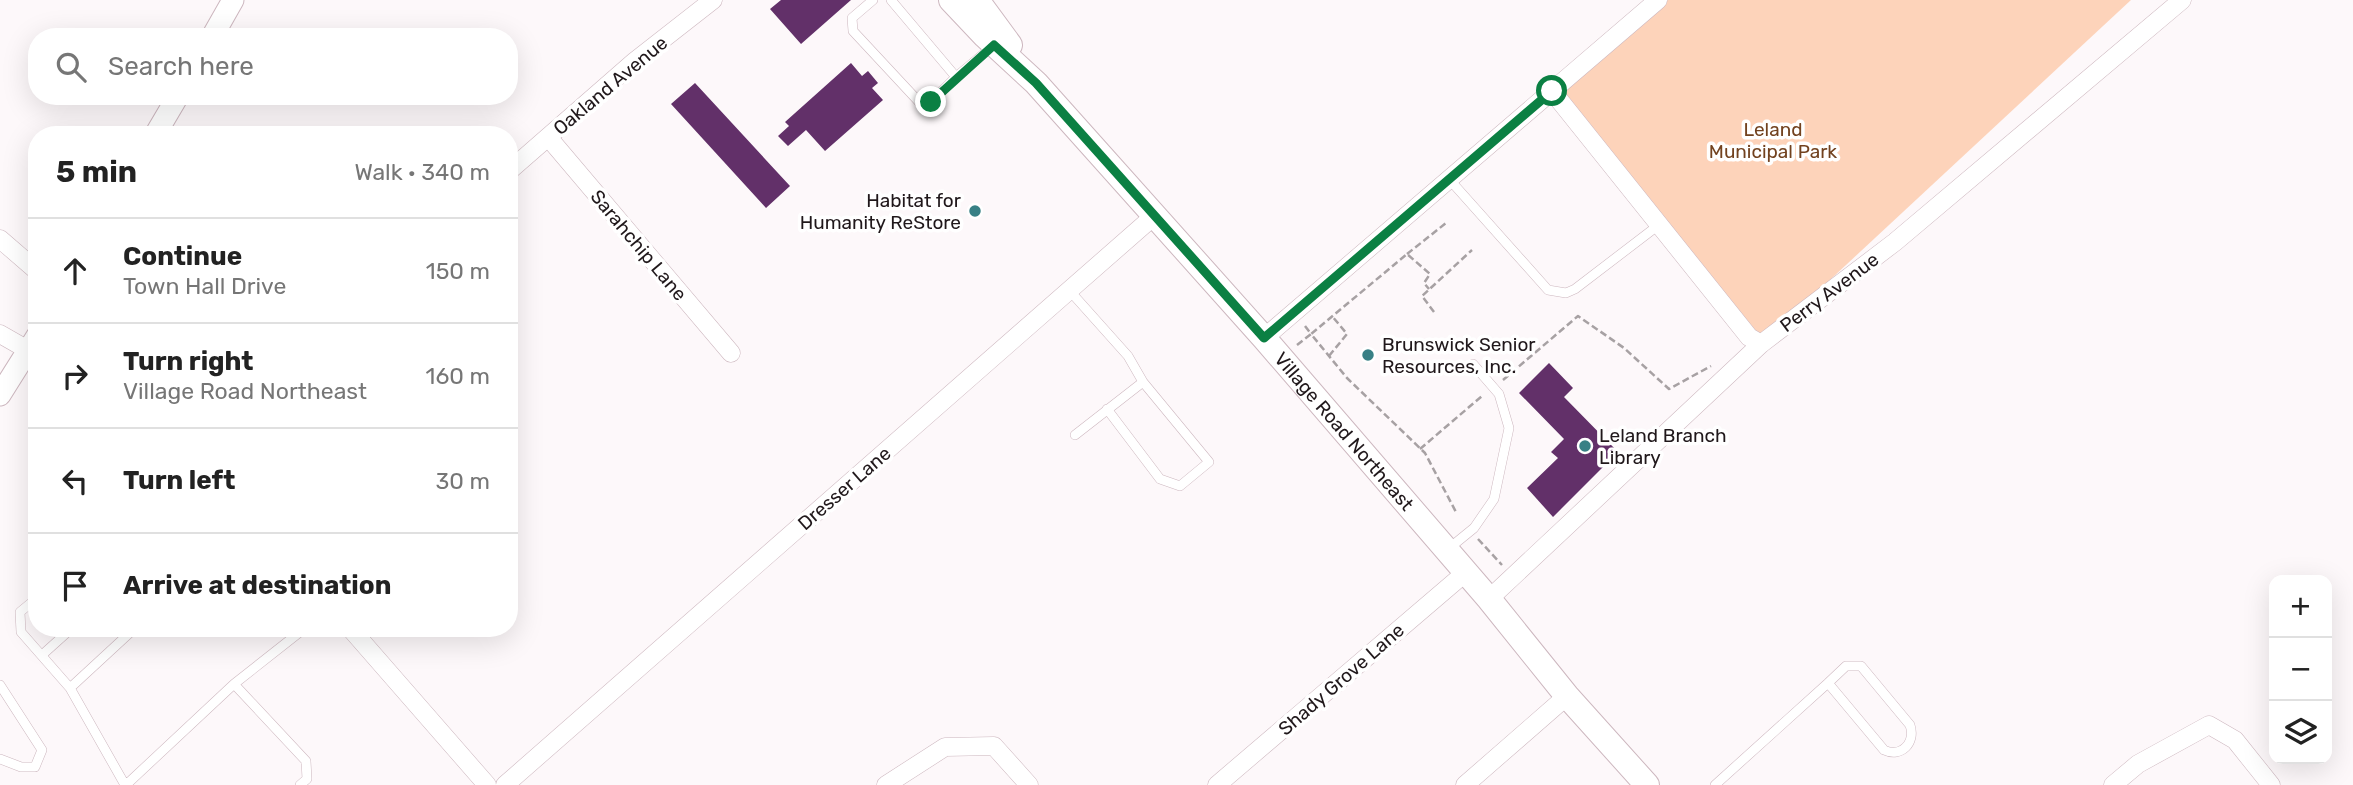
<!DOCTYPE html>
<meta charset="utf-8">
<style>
:root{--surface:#fff;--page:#f2f2f2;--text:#222;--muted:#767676;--line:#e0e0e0}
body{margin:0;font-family:Rubik,sans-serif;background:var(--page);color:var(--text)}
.controls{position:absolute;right:21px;bottom:21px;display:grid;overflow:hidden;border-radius:14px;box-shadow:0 7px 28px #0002}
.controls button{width:63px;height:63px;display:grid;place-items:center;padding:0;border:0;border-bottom:2px solid var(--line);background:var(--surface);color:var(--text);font:35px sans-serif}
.stop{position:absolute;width:21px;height:21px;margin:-16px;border:5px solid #0b8043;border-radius:50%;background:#fff}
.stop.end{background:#0b8043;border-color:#fff;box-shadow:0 2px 7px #0008}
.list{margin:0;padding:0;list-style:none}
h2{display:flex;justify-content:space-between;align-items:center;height:91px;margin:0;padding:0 28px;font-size:30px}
h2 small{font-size:23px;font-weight:400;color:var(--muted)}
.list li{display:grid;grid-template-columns:46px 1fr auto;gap:21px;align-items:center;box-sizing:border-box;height:105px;padding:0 28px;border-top:2px solid var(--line)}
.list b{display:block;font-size:26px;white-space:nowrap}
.list p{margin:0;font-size:23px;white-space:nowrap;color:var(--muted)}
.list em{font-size:23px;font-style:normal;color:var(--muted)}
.icon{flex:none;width:38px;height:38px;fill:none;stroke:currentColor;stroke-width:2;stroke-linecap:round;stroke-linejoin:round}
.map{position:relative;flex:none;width:2353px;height:785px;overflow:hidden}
.search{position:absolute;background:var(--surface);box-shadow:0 7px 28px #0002;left:28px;top:28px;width:490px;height:77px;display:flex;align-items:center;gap:18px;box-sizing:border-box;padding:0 24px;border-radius:28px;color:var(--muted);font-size:26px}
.panel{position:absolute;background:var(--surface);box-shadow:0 7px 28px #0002;left:28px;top:126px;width:490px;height:511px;border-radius:28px}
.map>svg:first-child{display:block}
.green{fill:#fdd3ba}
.building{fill:#623069}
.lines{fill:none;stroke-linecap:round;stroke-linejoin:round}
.service-casing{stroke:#cdb7bf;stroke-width:10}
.minor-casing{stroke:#cdb7bf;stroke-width:19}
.tertiary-casing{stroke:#cdb7bf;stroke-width:23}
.secondary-casing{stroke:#cdb7bf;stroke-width:26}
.path{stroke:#a7a1a3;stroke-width:2.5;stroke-dasharray:7 3.5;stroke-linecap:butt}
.service{stroke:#fff;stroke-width:9}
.minor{stroke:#fff;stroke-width:18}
.tertiary{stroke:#fff;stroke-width:21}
.secondary{stroke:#fff;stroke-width:24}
.route{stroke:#0b8043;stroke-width:9}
.poi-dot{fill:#388085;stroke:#fff;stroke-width:2.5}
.labels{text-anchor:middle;stroke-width:7;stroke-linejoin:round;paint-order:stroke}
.street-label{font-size:19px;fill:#20181b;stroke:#fff}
.park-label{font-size:19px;fill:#72421f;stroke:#fff}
.poi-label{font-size:19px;fill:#20181b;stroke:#fff;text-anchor:start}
</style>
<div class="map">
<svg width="2353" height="785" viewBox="0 0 2353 785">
<rect width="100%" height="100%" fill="#fdf8fa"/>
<path class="green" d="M 1668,0 L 2131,0 L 1761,344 L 1552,91 Z"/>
<path class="building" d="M 781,0 L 851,0 L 801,44 L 770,9 Z
M 851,63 L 862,76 L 868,71 L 878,83 L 872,88 L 883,100 L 825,151 L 806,130 L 788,146 L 778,136 L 789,126 L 785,122 Z
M 695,83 L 790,186 L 766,208 L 671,104 Z
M 1549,363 L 1573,388 L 1564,397 L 1618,452 L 1553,517 L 1527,488 L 1558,458 L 1551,452 L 1564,439 L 1519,393 Z"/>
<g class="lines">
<defs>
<path id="service" d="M 873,0 L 852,18 L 853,31 L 920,103 L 931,102 L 956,77
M 891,0 L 956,77 L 993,46
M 1449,179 L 1548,290 L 1566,293 L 1575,289 L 1660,224
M 1069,290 L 1128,356 L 1143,382 L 1075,435
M 1107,409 L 1160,479 L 1180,486 L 1209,462 L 1143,382
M 1447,550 L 1474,528 L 1494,499 L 1509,428 L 1499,394 L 1473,364
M 37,598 L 20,612 L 21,632 L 70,688 L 125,785
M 42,655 L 72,628
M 234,684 L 306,761 L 307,779 L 300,785
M 0,685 L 42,750 L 35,767 L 21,767 L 0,759
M 70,688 L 135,628
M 126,785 L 234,684 L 305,628
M 1715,785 L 1828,683 L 1846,666 L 1861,666 L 1910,725 C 1916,743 1901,758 1884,750 L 1828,683"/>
<path id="minor" d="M 1552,91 L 1749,337 L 1761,344
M 548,137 L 731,353
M 509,171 L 635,61 L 713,0
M 0,239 L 37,271
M 0,334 L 28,350
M 1264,338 L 1658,0
M 1489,599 L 1761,344 L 1895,242 L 2182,0
M 350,628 L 487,785
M 505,785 L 1154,216
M 886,785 L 945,747 L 994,746 L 1029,785
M 1217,785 L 1465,573
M 1465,785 L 1567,696
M 2113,785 L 2138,764 L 2209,725 L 2235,740 L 2271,785"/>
<path id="tertiary" d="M 212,37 L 233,0
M 155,135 L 178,96
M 0,395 L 37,336"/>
<g id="secondary">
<path id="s1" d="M 951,0 L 985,36 L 1036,83 L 1264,338 L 1489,599 L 1567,696 L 1647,785"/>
<path d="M 977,0 L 1010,45"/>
</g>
</defs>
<use href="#service" class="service-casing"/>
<use href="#minor" class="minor-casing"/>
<use href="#tertiary" class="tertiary-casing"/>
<use href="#secondary" class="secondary-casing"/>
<path class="path" d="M 1407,254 L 1446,223
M 1434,312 L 1422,296 L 1472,250
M 1305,326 L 1311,334 L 1407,254 L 1430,274 L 1424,283 L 1429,289
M 1297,345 L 1311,334 L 1347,378 L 1425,453 L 1457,514
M 1329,356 L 1347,334 L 1332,316
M 1503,380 L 1578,316 L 1624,348 L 1669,389 L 1711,366
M 1420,449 L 1482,396
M 1478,539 L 1502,565"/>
<use href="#service" class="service"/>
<use href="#minor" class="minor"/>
<use href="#tertiary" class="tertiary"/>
<use href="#secondary" class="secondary"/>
</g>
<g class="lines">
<path class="route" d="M 931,102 L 994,45 L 1036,83 L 1264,338 L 1552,91"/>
</g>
<g class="poi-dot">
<circle cx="975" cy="211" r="7"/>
<circle cx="1368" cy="355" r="7"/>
<circle cx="1585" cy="446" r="7"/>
</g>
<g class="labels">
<g class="street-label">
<text transform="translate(610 85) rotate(-40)" y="7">Oakland Avenue</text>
<text transform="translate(639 245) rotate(50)" y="7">Sarahchip Lane</text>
<text transform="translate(1829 292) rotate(-37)" y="7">Perry Avenue</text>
<text dy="7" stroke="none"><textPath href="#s1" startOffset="584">Village Road Northeast</textPath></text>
<text transform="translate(844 488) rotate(-41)" y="7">Dresser Lane</text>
<text transform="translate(1341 679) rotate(-41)" y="7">Shady Grove Lane</text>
</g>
<g class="park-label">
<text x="1773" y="136">Leland<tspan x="1773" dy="22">Municipal Park</tspan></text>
</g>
<g class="poi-label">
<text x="961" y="207" text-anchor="end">Habitat for<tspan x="961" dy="22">Humanity ReStore</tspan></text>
<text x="1382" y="351">Brunswick Senior<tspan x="1382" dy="22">Resources, Inc.</tspan></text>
<text x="1599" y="442">Leland Branch<tspan x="1599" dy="22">Library</tspan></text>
</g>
</g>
</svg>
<div class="controls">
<button>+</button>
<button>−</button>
<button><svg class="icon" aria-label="layers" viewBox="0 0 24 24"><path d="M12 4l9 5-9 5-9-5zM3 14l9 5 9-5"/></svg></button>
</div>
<div class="stop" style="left:1552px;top:91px"></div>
<div class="stop end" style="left:931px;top:102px"></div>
<div class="search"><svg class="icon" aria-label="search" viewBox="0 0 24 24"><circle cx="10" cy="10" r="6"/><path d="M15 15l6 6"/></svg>Search here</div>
<section class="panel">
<h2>5 min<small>Walk · 340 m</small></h2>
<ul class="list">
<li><svg class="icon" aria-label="ahead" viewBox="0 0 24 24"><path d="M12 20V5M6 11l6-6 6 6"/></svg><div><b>Continue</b><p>Town Hall Drive</p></div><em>150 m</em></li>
<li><svg class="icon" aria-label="right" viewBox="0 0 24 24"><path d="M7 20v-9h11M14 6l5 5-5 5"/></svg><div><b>Turn right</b><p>Village Road Northeast</p></div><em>160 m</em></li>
<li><svg class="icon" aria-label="left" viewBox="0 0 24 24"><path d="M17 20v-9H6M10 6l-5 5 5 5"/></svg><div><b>Turn left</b></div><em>30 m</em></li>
<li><svg class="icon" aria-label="arrive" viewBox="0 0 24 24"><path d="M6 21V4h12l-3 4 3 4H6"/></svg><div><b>Arrive at destination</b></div></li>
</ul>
</section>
</div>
